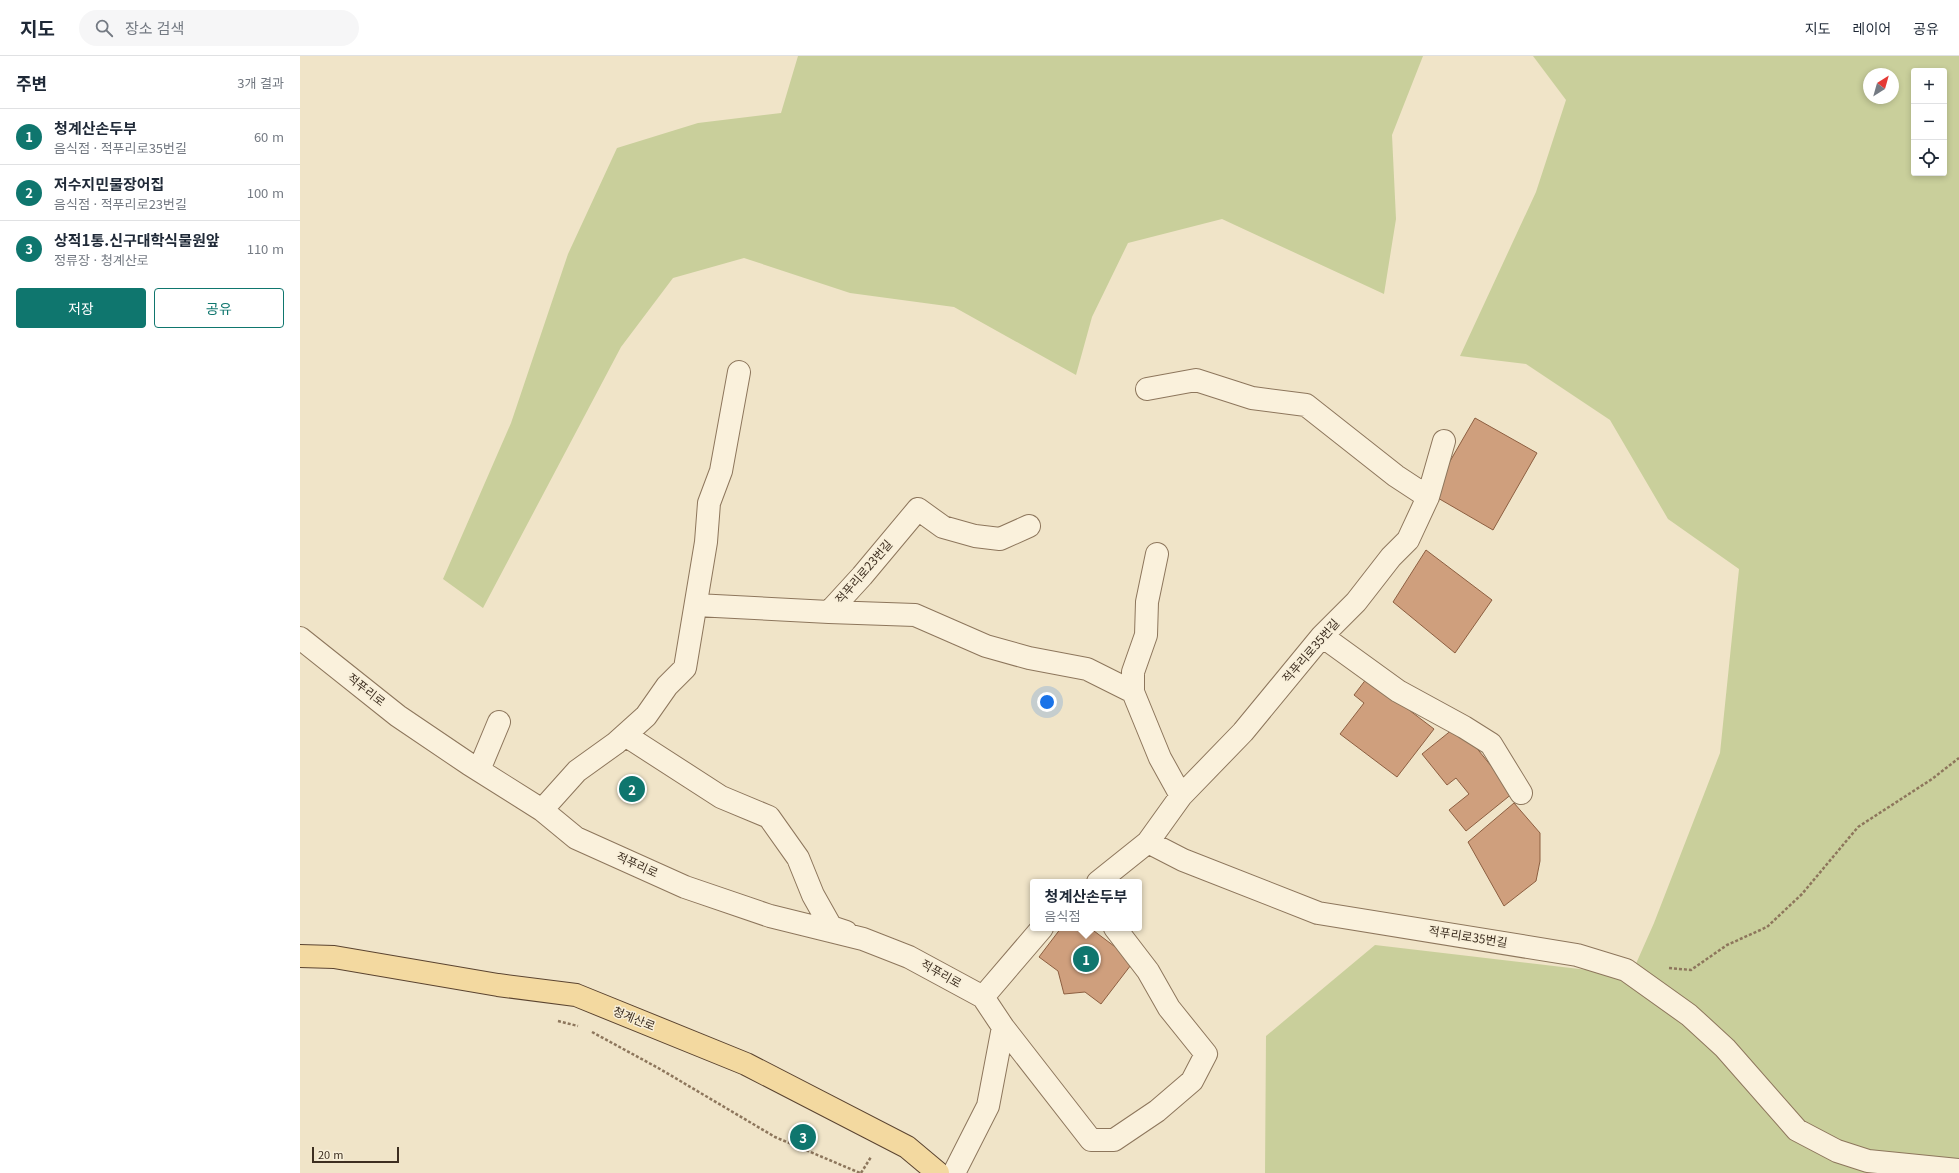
<!DOCTYPE html>
<html lang="ko">
<meta charset="utf-8">
<style>
:root{--surface:#fff;--page:#f6f6f7;--text:#1f2937;--muted:#747a83;--line:#e0e1e3;--accent:#0f766e}
body{margin:0;font-family:Georgia,"Noto Sans KR",serif;background:var(--page);color:var(--text)}
.controls{position:absolute;right:12px;top:12px;display:grid;overflow:hidden;border-radius:4px;box-shadow:0 2px 6px #0003}
.controls button{width:36px;height:36px;display:grid;place-items:center;padding:0;border:0;border-bottom:1px solid var(--line);background:var(--surface);color:var(--text);font:20px sans-serif}
.compass{position:absolute;left:1563px;top:12px;width:36px;height:36px;border-radius:50%;background:var(--surface);box-shadow:0 2px 6px #0003;rotate:37deg}
.scale{position:absolute;left:12px;bottom:10px;width:87px;box-sizing:border-box;padding-left:4px;border:2px solid #3d2e20;border-top:0;font-size:11px;line-height:14px;white-space:nowrap;color:#3d2e20;-webkit-text-stroke:3px #f7eed8;paint-order:stroke}
.you{position:absolute;left:747px;top:646px;width:14px;height:14px;margin:-10px;border:3px solid #fff;border-radius:50%;background:#1a73e8;box-shadow:0 0 0 6px #1a73e833}
.badge{display:grid;place-items:center;width:26px;height:26px;border-radius:50%;background:var(--accent);color:#fff;font-size:13px;font-weight:700}
.pin{position:absolute;translate:-50% -50%;border:2px solid #fff;box-shadow:0 1px 4px #0006}
.popup{position:absolute;left:730px;top:823px;width:112px;height:52px;box-sizing:border-box;display:grid;place-content:center;border-radius:4px;background:var(--surface);filter:drop-shadow(0 1px 3px #0005);font-size:13px;white-space:nowrap;color:var(--muted)}
.popup b{font-size:15px;color:var(--text)}
.popup::after{content:'';position:absolute;left:50%;top:100%;margin-left:-8px;border:8px solid transparent;border-top-color:var(--surface)}
.list{margin:0;padding:0;list-style:none}
h2{display:flex;justify-content:space-between;align-items:center;height:52px;margin:0;padding:0 16px;font-size:17px}
h2 small{font-size:13px;font-weight:400;color:var(--muted)}
.list li{display:grid;grid-template-columns:26px 1fr auto;gap:12px;align-items:center;box-sizing:border-box;height:56px;padding:0 16px;border-top:1px solid var(--line)}
.list b{display:block;font-size:15px;white-space:nowrap}
.list p{margin:0;font-size:13px;white-space:nowrap;color:var(--muted)}
.list em{font-size:13px;font-style:normal;color:var(--muted)}
.actions{display:flex;gap:8px;padding:12px 16px}
.actions a{flex:1;padding:9px 0;border:1px solid var(--accent);border-radius:4px;text-align:center;font-size:14px;color:var(--accent)}
.actions .main{background:var(--accent);color:#fff}
.icon{flex:none;width:22px;height:22px;fill:none;stroke:currentColor;stroke-width:2;stroke-linecap:round;stroke-linejoin:round}
.map{position:relative;flex:none;width:1659px;height:1117px;overflow:hidden}
header{display:flex;align-items:center;gap:24px;box-sizing:border-box;height:56px;padding:0 20px;background:var(--surface);border-bottom:1px solid var(--line)}
header strong{font-size:19px}
nav{display:flex;gap:22px;margin-inline-start:auto;font-size:14px}
.search{width:280px;height:36px;background:var(--page);display:flex;align-items:center;gap:10px;box-sizing:border-box;padding:0 14px;border-radius:22px;color:var(--muted);font-size:15px}
main{display:flex}
aside{flex:1;background:var(--surface)}
.map>svg:first-child{display:block}
.green{fill:#c9cf9b;fill-rule:evenodd}
.building{fill:#cf9f7d;stroke:#8d5f41}
.lines{fill:none;stroke-linecap:round;stroke-linejoin:round}
.minor-casing{stroke:#8d765c;stroke-width:24}
.major-casing{stroke:#5b4430;stroke-width:24}
.path{stroke:#8d765c;stroke-width:2.5;stroke-dasharray:3 2;stroke-linecap:butt}
.minor{stroke:#faf1dc;stroke-width:22}
.major{stroke:#f3d9a0;stroke-width:22}
.labels{text-anchor:middle;stroke-width:3;stroke-linejoin:round;paint-order:stroke}
.street-label{font-size:12px;fill:#3d2e20;stroke:#f7eed8}
</style>
<header>
<strong>지도</strong>
<div class="search"><svg class="icon" aria-label="search" viewBox="0 0 24 24"><circle cx="10" cy="10" r="6"/><path d="M15 15l6 6"/></svg>장소 검색</div>
<nav><a>지도</a><a>레이어</a><a>공유</a></nav>
</header>
<main>
<aside>
<h2>주변<small>3개 결과</small></h2>
<ul class="list">
<li><span class="badge">1</span><div><b>청계산손두부</b><p>음식점 · 적푸리로35번길</p></div><em>60 m</em></li>
<li><span class="badge">2</span><div><b>저수지민물장어집</b><p>음식점 · 적푸리로23번길</p></div><em>100 m</em></li>
<li><span class="badge">3</span><div><b>상적1통.신구대학식물원앞</b><p>정류장 · 청계산로</p></div><em>110 m</em></li>
</ul>
<div class="actions"><a class="main">저장</a><a>공유</a></div>
</aside>
<div class="map">
<svg width="1659" height="1117" viewBox="0 0 1659 1117">
<rect width="100%" height="100%" fill="#f0e4c8"/>
<path class="green" d="M 498,0 L 1123,0 L 1092,79 L 1096,163 L 1084,238 L 922,163 L 828,187 L 792,261 L 776,319 L 654,251 L 550,237 L 444,202 L 373,222 L 321,291 L 183,552 L 143,523 L 211,367 L 268,198 L 317,92 L 398,67 L 481,57 Z
M 1233,0 L 1659,0 L 1659,1117 L 965,1117 L 966,980 L 1075,889 L 1331,919 L 1354,867 L 1420,697 L 1439,513 L 1368,463 L 1310,364 L 1226,308 L 1160,300 L 1236,136 L 1266,44 ZM 1614,15 L 1644,15 L 1644,117 L 1614,117 ZM 1569,18 L 1593,18 L 1593,42 L 1569,42 Z"/>
<path class="building" d="M 1175,362 L 1237,397 L 1193,474 L 1131,438 Z
M 1126,494 L 1192,544 L 1155,597 L 1093,546 Z
M 1067,622 L 1134,673 L 1097,721 L 1040,678 L 1064,647 L 1054,639 Z
M 1158,669 L 1213,737 L 1166,775 L 1149,754 L 1169,738 L 1156,722 L 1147,729 L 1122,698 Z
M 1214,747 L 1240,777 L 1240,805 L 1236,825 L 1204,850 L 1168,786 Z
M 761,872 L 790,872 L 834,905 L 801,948 L 785,936 L 764,938 L 758,915 L 739,901 Z"/>
<g class="lines">
<defs>
<path id="minor" d="M 847,333 L 896,324 L 952,342 L 1006,349 L 1096,420 L 1128,441
M 857,498 L 847,546 L 846,579 L 833,616 L 833,636 L 860,702 L 881,740
M 396,549 L 529,556 L 562,520 L 618,453 L 643,471 L 675,480 L 700,483 L 729,470
M 529,556 L 615,559 L 686,590 L 729,602 L 787,613 L 833,636
M 1022,580 L 1098,635 L 1164,671 L 1191,688 L 1221,737
M 0,582 L 98,660 L 169,708 L 242,754 L 276,782 L 385,831 L 470,860 L 563,883 L 609,901 L 683,941 L 703,971 L 688,1050 L 654,1117
M 325,679 L 421,741 L 469,761 L 498,802 L 513,839 L 531,871 L 546,876
M 179,714 L 199,666
M 242,754 L 277,715 L 316,687 L 346,660 L 367,630 L 385,612 L 406,486 L 409,447 L 421,415 L 439,316
M 848,786 L 883,804 L 1018,857 L 1277,899 L 1326,914 L 1389,959 L 1425,992 L 1497,1074 L 1537,1095 L 1568,1105 L 1659,1114
M 798,826 L 848,786 L 881,740 L 943,676 L 1022,580 L 1056,546 L 1091,501 L 1108,484 L 1128,441 L 1144,385
M 683,941 L 742,872
M 703,971 L 791,1084 L 814,1084 L 857,1055 L 892,1025 L 906,998 L 869,952 L 848,915 L 815,872"/>
<path id="major" d="M 0,900 L 34,901 L 198,929 L 276,939 L 446,1008 L 607,1091 L 638,1117"/>
</defs>
<use href="#minor" class="minor-casing"/>
<use href="#major" class="major-casing"/>
<path class="path" d="M 1369,912 L 1391,914 L 1427,889 L 1467,871 L 1502,838 L 1558,771 L 1632,723 L 1659,702
M 258,965 L 278,970
M 292,976 L 360,1013 L 475,1081 L 560,1117
M 561,1117 L 571,1101"/>
<use href="#minor" class="minor"/>
<use href="#major" class="major"/>
</g>
<g class="labels">
<g class="street-label">
<text transform="translate(564 516) rotate(-49)" y="4">적푸리로23번길</text>
<text transform="translate(1011 595) rotate(-49)" y="4">적푸리로35번길</text>
<text transform="translate(66 634) rotate(38)" y="4">적푸리로</text>
<text transform="translate(337 809) rotate(24)" y="4">적푸리로</text>
<text transform="translate(1168 881) rotate(9)" y="4">적푸리로35번길</text>
<text transform="translate(641 918) rotate(29)" y="4">적푸리로</text>
<text transform="translate(334 963) rotate(22)" y="4">청계산로</text>
</g>
</g>
</svg>
<div class="controls">
<button>+</button>
<button>−</button>
<button><svg class="icon" aria-label="locate" viewBox="0 0 24 24"><circle cx="12" cy="12" r="6"/><path d="M12 2v4M12 18v4M2 12h4M18 12h4"/></svg></button>
</div>
<svg class="compass" viewBox="-18 -18 36 36"><path d="M0-13l5 13h-10z" fill="#e53935"/><path d="M0 13l5-13h-10z" fill="#747a83"/></svg>
<div class="scale">20 m</div>
<div class="you"></div>
<div class="pin badge" style="left:786px;top:903px">1</div>
<div class="popup"><b>청계산손두부</b>음식점</div>
<div class="pin badge" style="left:332px;top:733px">2</div>
<div class="pin badge" style="left:503px;top:1081px">3</div>
</div>
</main>
